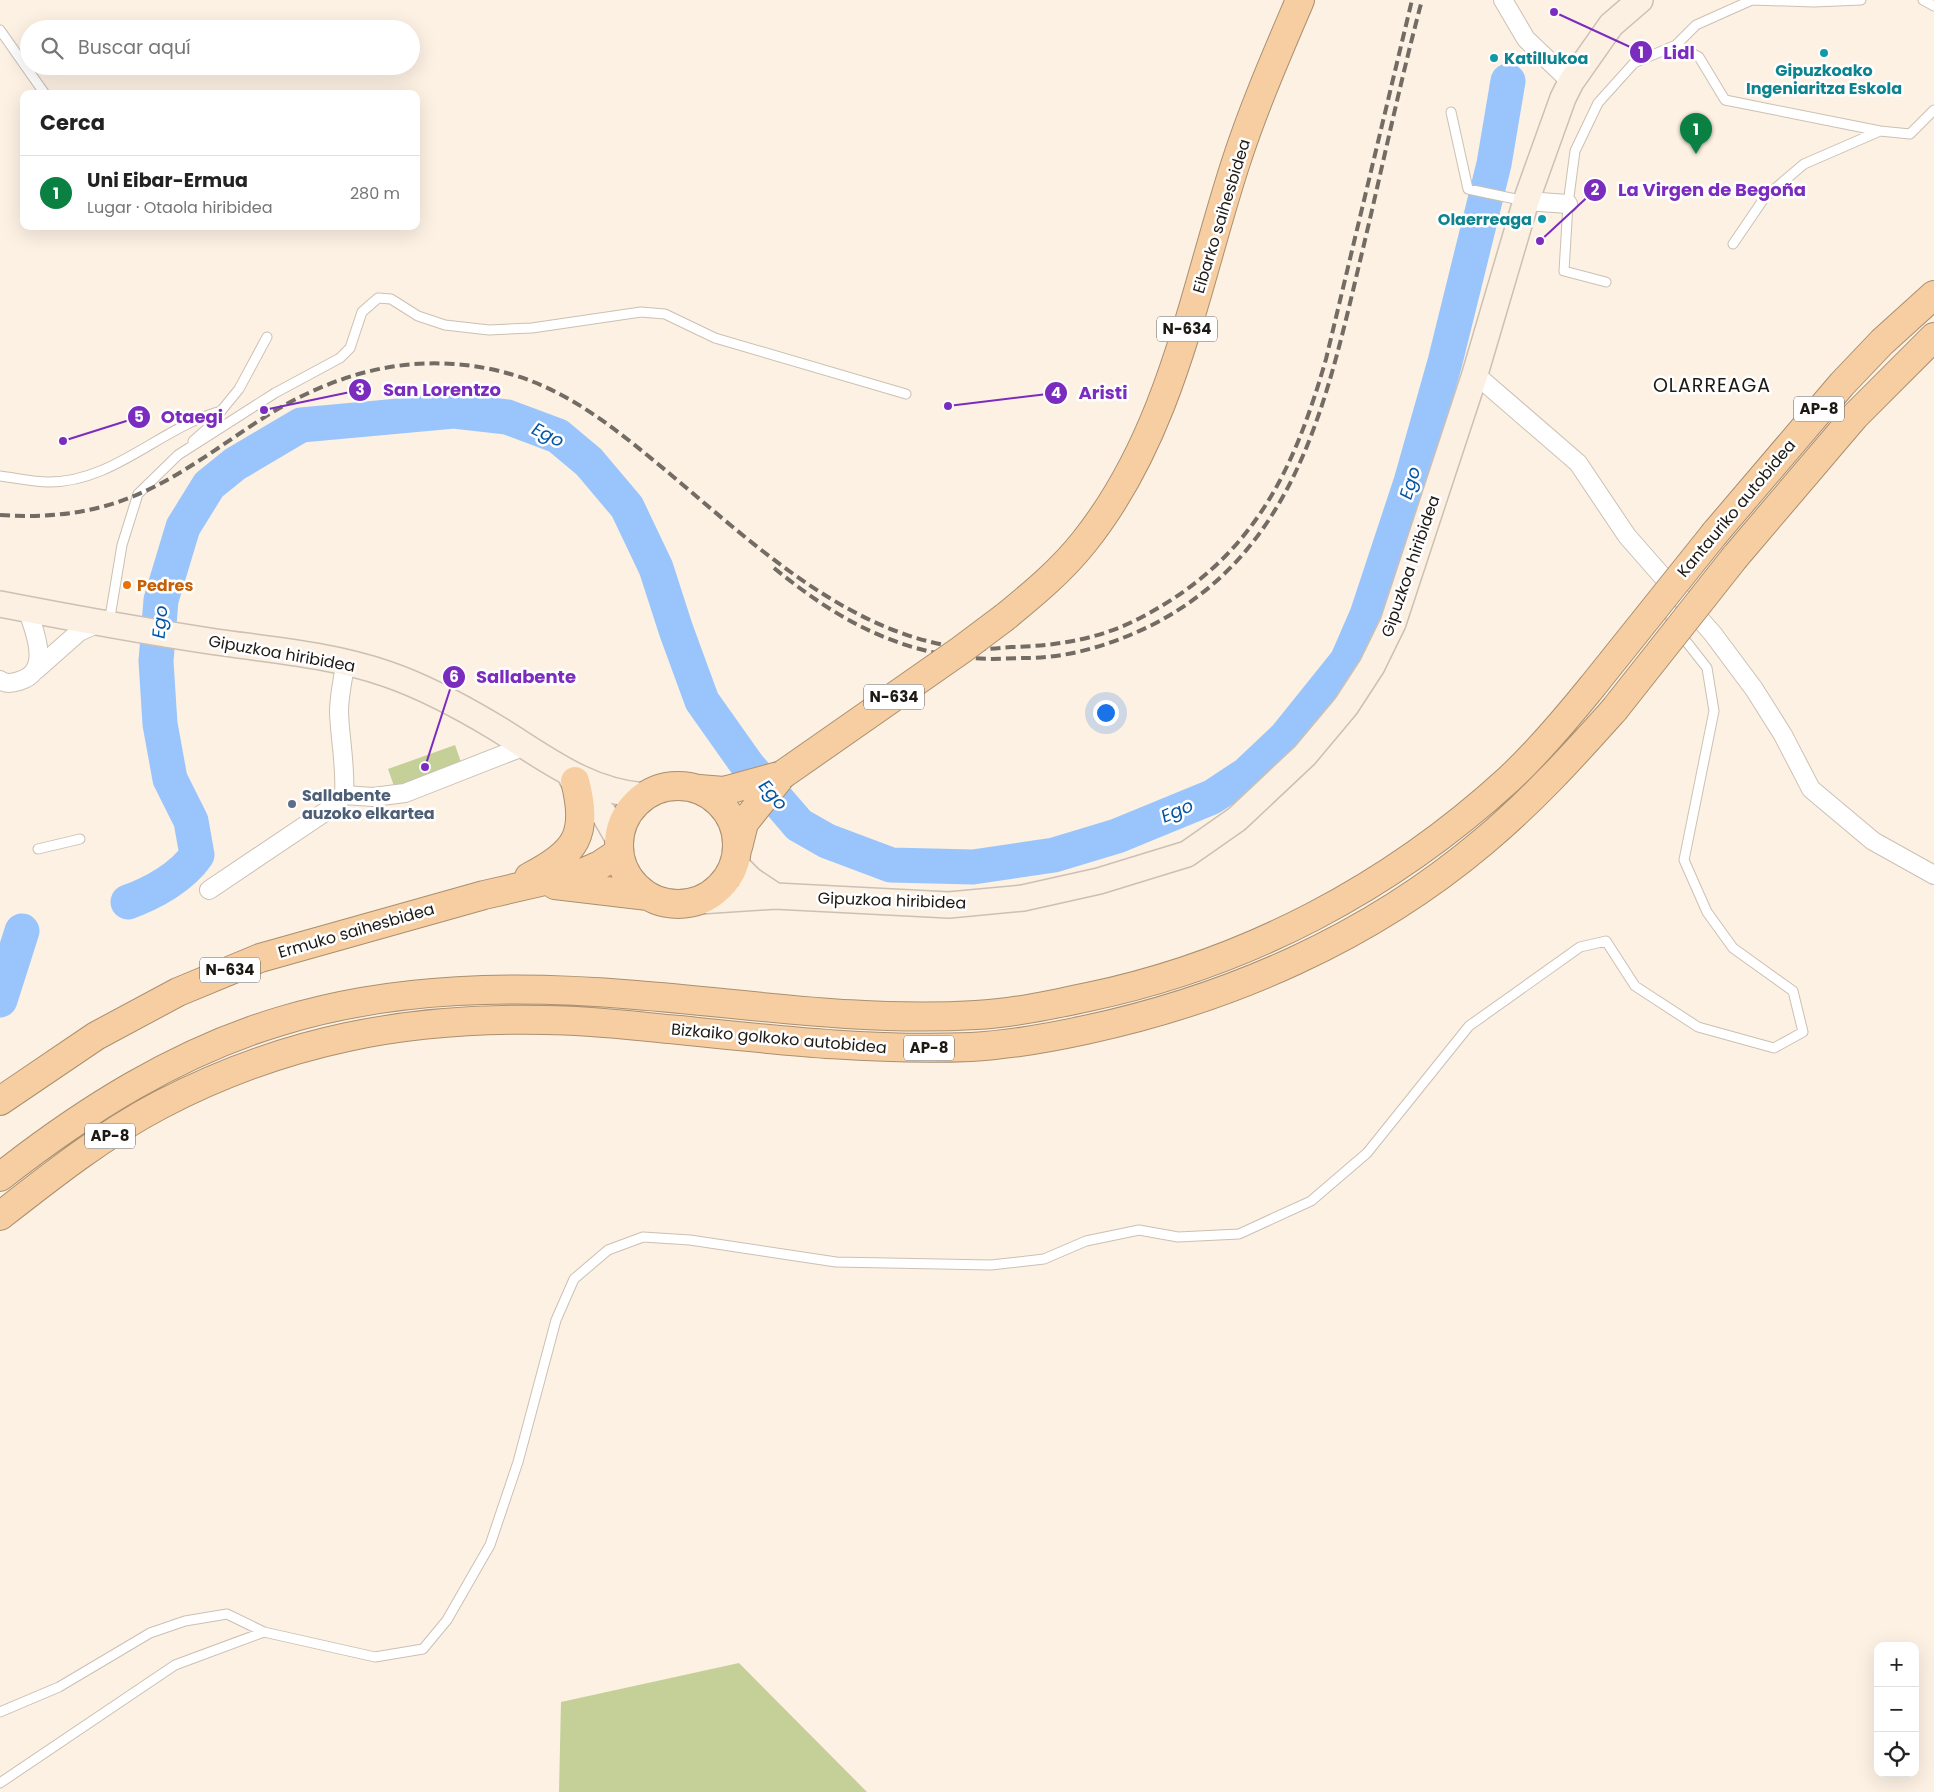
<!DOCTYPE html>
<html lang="es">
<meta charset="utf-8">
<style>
:root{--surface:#fff;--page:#f6f6f6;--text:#222;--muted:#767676;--line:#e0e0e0;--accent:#0b8043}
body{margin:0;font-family:Poppins,sans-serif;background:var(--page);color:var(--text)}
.controls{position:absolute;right:15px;bottom:15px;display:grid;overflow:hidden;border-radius:10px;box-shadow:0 5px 20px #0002}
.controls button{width:45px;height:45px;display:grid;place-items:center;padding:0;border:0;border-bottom:1px solid var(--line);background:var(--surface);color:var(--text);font:25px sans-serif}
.you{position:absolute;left:1105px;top:712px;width:18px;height:18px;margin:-12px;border:4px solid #fff;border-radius:50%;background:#1a73e8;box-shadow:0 0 0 8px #1a73e833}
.badge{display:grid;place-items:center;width:32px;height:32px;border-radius:50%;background:var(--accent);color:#fff;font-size:16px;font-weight:700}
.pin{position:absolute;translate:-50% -41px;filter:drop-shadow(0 1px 2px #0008)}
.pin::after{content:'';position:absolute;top:26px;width:18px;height:15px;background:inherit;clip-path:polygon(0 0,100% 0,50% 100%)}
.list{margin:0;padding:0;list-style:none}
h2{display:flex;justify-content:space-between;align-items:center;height:65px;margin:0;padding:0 20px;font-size:21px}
h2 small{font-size:16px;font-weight:400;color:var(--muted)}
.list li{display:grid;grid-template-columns:32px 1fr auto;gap:15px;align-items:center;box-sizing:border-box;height:75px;padding:0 20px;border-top:1px solid var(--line)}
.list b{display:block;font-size:19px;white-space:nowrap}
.list p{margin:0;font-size:16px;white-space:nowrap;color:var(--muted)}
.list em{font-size:16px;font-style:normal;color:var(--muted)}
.icon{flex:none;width:28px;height:28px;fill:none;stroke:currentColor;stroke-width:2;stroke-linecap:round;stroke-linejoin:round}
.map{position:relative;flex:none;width:1934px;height:1792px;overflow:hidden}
.search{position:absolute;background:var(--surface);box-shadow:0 5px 20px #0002;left:20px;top:20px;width:400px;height:55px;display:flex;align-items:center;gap:12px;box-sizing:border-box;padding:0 18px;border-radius:28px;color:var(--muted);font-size:19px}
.panel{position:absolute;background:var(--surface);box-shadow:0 5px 20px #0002;left:20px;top:90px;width:400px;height:140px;border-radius:10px}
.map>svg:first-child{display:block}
.green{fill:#c4d098}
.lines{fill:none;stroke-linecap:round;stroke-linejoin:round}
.river{stroke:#9ac5fc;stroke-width:35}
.lane-casing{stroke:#cbc0b3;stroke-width:11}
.street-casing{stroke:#cbc0b3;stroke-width:20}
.secondary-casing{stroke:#cbc0b3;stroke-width:28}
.highway-casing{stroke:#aa8f70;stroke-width:30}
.lane{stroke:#fff;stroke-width:9}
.street{stroke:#fff;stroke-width:18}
.secondary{stroke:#fcf0e3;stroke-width:25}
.highway{stroke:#f6cea1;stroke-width:28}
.rail{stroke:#736c64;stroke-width:4;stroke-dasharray:10 5;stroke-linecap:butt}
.highway-bridge-casing{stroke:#aa8f70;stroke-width:30;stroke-linecap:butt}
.highway-bridge{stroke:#f6cea1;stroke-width:28}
.culture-dot{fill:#0f9aa8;stroke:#fff;stroke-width:2}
.food-dot{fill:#e8710a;stroke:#fff;stroke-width:2}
.service-dot{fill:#5c6f8a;stroke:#fff;stroke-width:2}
.labels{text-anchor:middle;stroke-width:5;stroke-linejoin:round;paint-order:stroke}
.shield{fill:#fff;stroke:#615e5a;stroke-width:1}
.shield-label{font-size:15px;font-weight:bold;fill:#1d1914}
.culture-label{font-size:16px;font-weight:bold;fill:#0d838f;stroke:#fff;text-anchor:start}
.street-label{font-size:16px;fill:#1d1914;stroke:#fff}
.food-label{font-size:16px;font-weight:bold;fill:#c56008;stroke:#fff;text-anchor:start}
.service-label{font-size:16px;font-weight:bold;fill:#4e5e75;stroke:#fff;text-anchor:start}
.water-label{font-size:18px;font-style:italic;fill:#0354a2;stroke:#fff}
.quarter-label{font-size:19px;letter-spacing:1px;fill:#1d1914;stroke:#fff}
.leader{fill:none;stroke:#7b2cbf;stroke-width:2}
.callout-dot{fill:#7b2cbf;stroke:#fff;stroke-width:2}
.mark-label{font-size:15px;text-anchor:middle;font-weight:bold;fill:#fff}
.callout-label{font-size:18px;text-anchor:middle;font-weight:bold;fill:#7b2cbf;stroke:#fff;stroke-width:5;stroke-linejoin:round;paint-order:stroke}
</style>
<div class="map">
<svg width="1934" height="1792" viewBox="0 0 1934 1792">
<rect width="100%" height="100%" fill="#fcf1e3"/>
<path class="green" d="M 455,745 L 462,765 L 395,789 L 388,769 Z
M 739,1663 L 867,1792 L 559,1792 L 561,1702 Z"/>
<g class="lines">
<path class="river" d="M 128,902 C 153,893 182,877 197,855 L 191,821 L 170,779 L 160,724 L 156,661 L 161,600 L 183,527 L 209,485 L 235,464 L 301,425 L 454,411 L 507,417 L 558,436 L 589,462 L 627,507 L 656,568 L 676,630 L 702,701 L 748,766 L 799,825 L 827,841 L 891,865 L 973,867 L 1054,855 L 1117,836 L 1212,797 L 1247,774 L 1286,737 L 1347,661 L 1367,615 L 1411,482 L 1445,362 L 1494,164 L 1508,81
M 0,1000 L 22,931"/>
<defs>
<path id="lane" d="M 1923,0 L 1934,6
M 0,30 L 45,94
M 1676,45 L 1699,57 L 1725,100 L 1880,131 L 1910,134 L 1934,110
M 1451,112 L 1468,189 L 1525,201
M 1733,244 L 1765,197 L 1804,164 L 1880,131
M 1606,282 L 1564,271 L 1568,204 L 1575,151 L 1598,103 L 1634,63 L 1676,45 L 1696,25 L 1752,0 L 1814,2 L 1861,0
M 221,411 L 239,389 L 267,337
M 0,476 C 16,478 33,482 49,482 C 114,482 161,427 221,411 L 210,426 L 193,441
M 109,623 L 122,545 L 138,494 L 178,455 L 275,393 L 340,358 L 350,348 L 362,312 L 378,298 L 391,299 L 418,316 L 445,325 L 489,330 L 532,328 L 641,312 L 665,314 L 715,338 L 906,394
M 38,849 L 80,839
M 0,1712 L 59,1687 L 150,1633 L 185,1621 L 227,1614 L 264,1632
M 0,1783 L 175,1665 L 264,1632 L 375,1657 L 423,1649 L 447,1620 L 490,1545 L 518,1462 L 556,1320 L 574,1279 L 608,1250 L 643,1237 L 690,1240 L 836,1262 L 991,1265 L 1044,1259 L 1086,1241 L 1139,1230 L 1178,1237 L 1239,1234 L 1311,1201 L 1367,1153 L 1469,1026 L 1580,947 L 1606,941 L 1635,986 L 1698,1027 L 1774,1048 L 1803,1032 L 1793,991 L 1733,948 L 1707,912 L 1684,860 L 1714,711 L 1707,668 L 1671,622 L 1671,601"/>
<path id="street" d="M 1503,0 L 1526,39 L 1571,82
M 1526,201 L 1568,204
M 1475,374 L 1578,463 L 1627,536 L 1713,634 L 1754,689 L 1783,735 L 1811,789 L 1873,841 L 1934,875
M 36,670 L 79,632 L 99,623
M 0,680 C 5,684 13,683 19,681 C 52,672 35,632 27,609
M 344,795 C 346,767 340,740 339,712 C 339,696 343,678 346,661
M 209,890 L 328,810 L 344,795 L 373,797 L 405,793 L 525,746"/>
<path id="secondary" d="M 0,604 C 72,618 144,631 216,642 C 273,650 332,655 387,674 C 425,687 460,706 495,727 C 544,757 585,791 644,796
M 572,779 L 604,814 L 619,840
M 735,864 L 751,880 L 775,896
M 699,901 L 775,896 L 949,905 L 1023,898 L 1099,881 L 1187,854 L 1237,819 L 1305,755 L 1346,706 L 1372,666 L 1393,623 L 1475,374 L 1526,201 L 1563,98 L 1571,82 L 1611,25 L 1640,0"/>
<path id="highway" d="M 1715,533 L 1842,384 L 1882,342 L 1934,295
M 1735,557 L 1855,416 L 1934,337
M 1005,617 C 1033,594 1061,571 1084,542 C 1171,433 1193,295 1235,165 C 1253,109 1277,54 1300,0
M619 845a59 59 0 1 1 118 0a59 59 0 1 1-118 0Z
M 699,789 L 724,791 L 782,775
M 738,847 L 744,823 L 782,775
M 529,877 C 576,853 589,835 575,781
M 555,885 L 648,896
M 0,1101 L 96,1036 L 178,992 L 260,958 L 484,895 L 584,872 L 600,865 L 618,853
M 0,1177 C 84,1111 177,1052 281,1021 C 396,986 517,985 636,995 C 750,1004 861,1022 976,1015 C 1013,1013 1051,1005 1088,997 C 1246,964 1390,888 1509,779 C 1539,751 1565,720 1591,688
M 0,1216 C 51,1176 103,1135 160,1105 C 284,1040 407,1017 546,1020 C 590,1020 635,1026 679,1030 C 776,1040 873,1051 971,1047 C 1009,1045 1048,1038 1085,1030 C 1230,999 1369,938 1483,842 C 1531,802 1572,757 1614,710"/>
</defs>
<use href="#lane" class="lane-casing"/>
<use href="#street" class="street-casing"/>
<use href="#secondary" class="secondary-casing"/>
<use href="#highway" class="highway-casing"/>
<use href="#lane" class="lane"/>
<use href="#street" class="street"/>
<use href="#secondary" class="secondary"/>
<use href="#highway" class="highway"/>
<path class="rail" d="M 0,515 C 46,518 91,514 134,496 C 178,478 217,448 257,422 C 316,383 382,359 453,364 C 540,370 594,411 658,464 C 749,539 853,643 979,649 C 989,649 1000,648 1011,647 C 1057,646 1101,639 1142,617 C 1252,559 1293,474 1326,359 L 1412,0
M 774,568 C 834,617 894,652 973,658 C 991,660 1011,658 1029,658 C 1073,657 1113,644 1152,625 C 1295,552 1326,404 1360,261 C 1381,174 1399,86 1422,0"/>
<defs>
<path id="highway-bridge" d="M 1591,688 L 1715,533
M 1614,710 L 1735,557
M 782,775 L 961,650 L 1005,617"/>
</defs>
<use href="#highway-bridge" class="highway-bridge-casing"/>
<use href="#highway-bridge" class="highway-bridge"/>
</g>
<g class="culture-dot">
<circle cx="1824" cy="53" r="5"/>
<circle cx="1494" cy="58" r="5"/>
<circle cx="1542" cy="219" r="5"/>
</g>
<circle class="food-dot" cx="127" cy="585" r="5"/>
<circle class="service-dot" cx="292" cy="804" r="5"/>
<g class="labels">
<g class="shield">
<rect x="1157" y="316.5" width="60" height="25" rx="4"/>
<rect x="1794" y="396.5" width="50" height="25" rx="4"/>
<rect x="864" y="684.5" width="60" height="25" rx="4"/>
<rect x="200" y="957.5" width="60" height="25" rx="4"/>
<rect x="904" y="1035.5" width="50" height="25" rx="4"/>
<rect x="85" y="1123.5" width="50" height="25" rx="4"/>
</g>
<g class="shield-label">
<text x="1187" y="334">N-634</text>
<text x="1819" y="414">AP-8</text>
<text x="894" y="702">N-634</text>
<text x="230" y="975">N-634</text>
<text x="929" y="1053">AP-8</text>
<text x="110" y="1141">AP-8</text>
</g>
<g class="culture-label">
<text x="1504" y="64">Katillukoa</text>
<text x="1824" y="76" text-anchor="middle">Gipuzkoako<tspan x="1824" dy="18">Ingeniaritza Eskola</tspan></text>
<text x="1532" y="225" text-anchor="end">Olaerreaga</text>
</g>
<g class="street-label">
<text transform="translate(1221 216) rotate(-73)" y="6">Eibarko saihesbidea</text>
<text transform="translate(1736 508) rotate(-50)" y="6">Kantauriko autobidea</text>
<text transform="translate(1410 566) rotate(-71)" y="6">Gipuzkoa hiribidea</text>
<text transform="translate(282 653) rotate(10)" y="6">Gipuzkoa hiribidea</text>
<text transform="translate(892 900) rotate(2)" y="6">Gipuzkoa hiribidea</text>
<text transform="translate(356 930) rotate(-16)" y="6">Ermuko saihesbidea</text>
<text transform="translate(779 1038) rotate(5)" y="6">Bizkaiko golkoko autobidea</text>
</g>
<g class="food-label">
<text x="137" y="591">Pedres</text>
</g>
<g class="service-label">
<text x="302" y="801">Sallabente<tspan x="302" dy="18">auzoko elkartea</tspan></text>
</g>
<g class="water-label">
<text transform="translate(548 435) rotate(27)" y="6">Ego</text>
<text transform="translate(1410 483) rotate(-73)" y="6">Ego</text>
<text transform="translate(160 622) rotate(-85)" y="6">Ego</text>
<text transform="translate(773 795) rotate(49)" y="6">Ego</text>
<text transform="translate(1177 811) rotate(-23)" y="6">Ego</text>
</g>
<g class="quarter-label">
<text x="1712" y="392">OLARREAGA</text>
</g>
</g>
<path class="leader" d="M1554 12L1641 52M1540 241L1595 190M264 410L360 390M948 406L1056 393M63 441L139 417M425 767L454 677"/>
<g class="callout-dot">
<circle cx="1554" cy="12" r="5"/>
<circle cx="1540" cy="241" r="5"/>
<circle cx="264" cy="410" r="5"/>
<circle cx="948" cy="406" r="5"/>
<circle cx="63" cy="441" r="5"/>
<circle cx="425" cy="767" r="5"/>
<circle cx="1641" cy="52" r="12"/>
<circle cx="1595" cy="190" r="12"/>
<circle cx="360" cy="390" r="12"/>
<circle cx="1056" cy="393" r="12"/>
<circle cx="139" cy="417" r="12"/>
<circle cx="454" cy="677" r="12"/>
</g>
<g class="mark-label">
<text x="1641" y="58">1</text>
<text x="1595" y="195">2</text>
<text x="360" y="395">3</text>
<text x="1056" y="398">4</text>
<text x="139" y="422">5</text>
<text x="454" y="682">6</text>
</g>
<g class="callout-label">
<text x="1679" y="59">Lidl</text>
<text x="1712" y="196">La Virgen de Begoña</text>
<text x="442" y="396">San Lorentzo</text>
<text x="1103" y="399">Aristi</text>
<text x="192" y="423">Otaegi</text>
<text x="526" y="683">Sallabente</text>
</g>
</svg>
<div class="controls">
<button>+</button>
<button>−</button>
<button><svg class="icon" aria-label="locate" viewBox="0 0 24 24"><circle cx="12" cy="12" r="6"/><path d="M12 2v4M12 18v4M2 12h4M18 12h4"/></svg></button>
</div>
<div class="you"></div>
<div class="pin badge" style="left:1696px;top:154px">1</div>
<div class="search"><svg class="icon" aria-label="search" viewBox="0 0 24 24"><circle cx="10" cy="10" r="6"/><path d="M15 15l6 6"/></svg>Buscar aquí</div>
<section class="panel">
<h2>Cerca<small></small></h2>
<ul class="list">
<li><span class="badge">1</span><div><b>Uni Eibar-Ermua</b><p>Lugar · Otaola hiribidea</p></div><em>280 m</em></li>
</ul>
</section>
</div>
